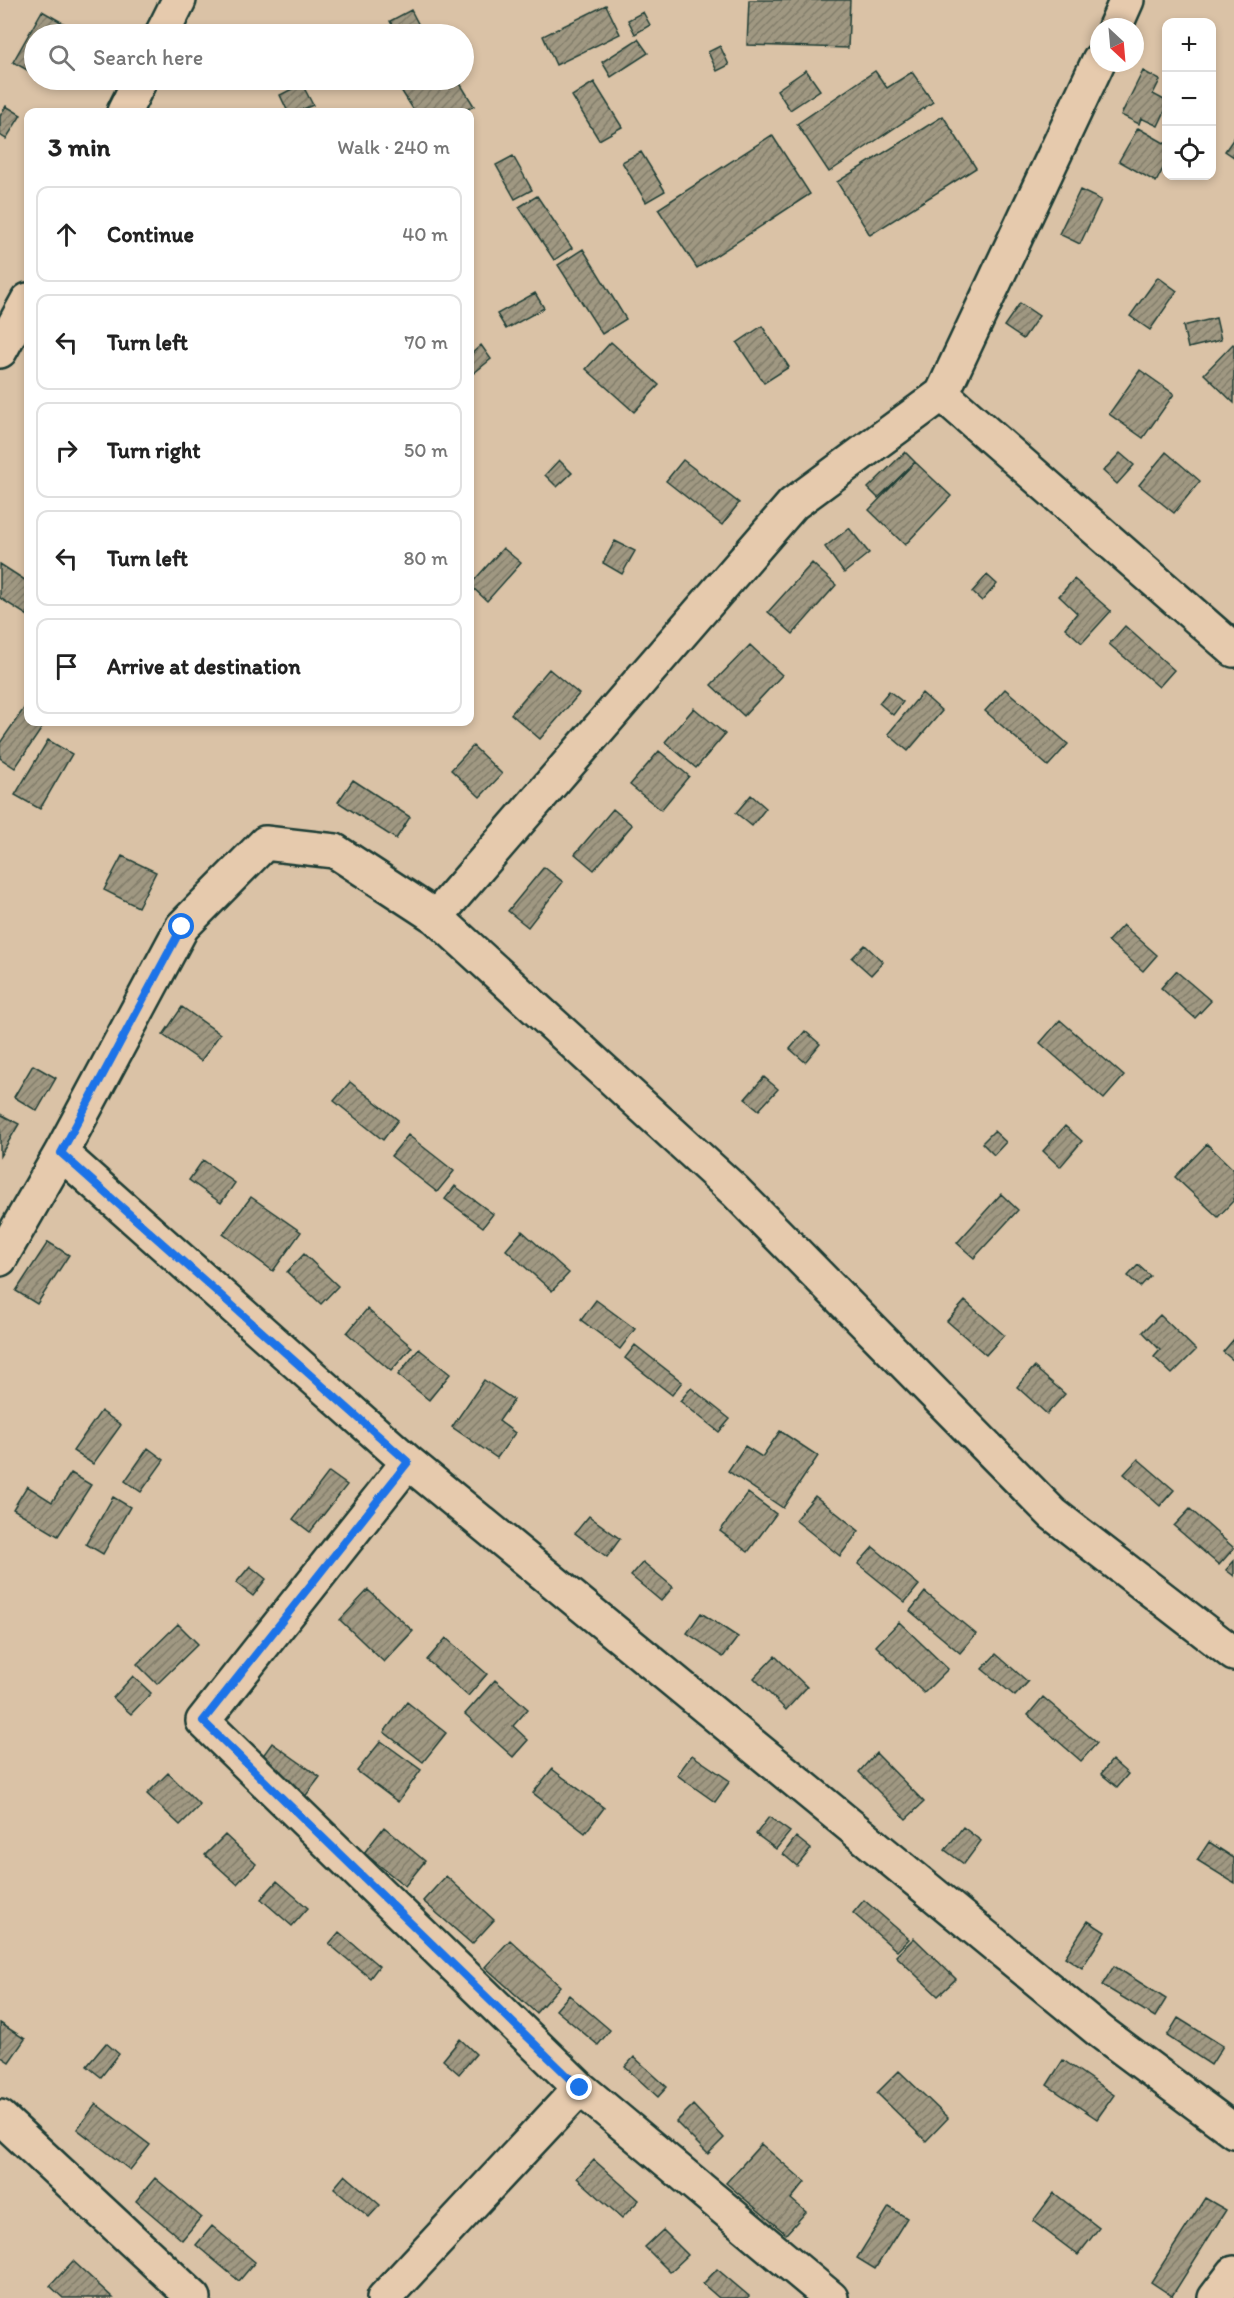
<!DOCTYPE html>
<meta charset="utf-8">
<style>
:root{--surface:#fff;--page:#f2f2f2;--text:#222;--muted:#767676;--line:#e0e0e0}
body{margin:0;font-family:Itim,sans-serif;background:var(--page);color:var(--text)}
.controls{position:absolute;right:18px;top:18px;display:grid;overflow:hidden;border-radius:12px;box-shadow:0 3px 9px #0003}
.controls button{width:54px;height:54px;display:grid;place-items:center;padding:0;border:0;border-bottom:2px solid var(--line);background:var(--surface);color:var(--text);font:30px sans-serif}
.compass{position:absolute;left:1090px;top:18px;width:54px;height:54px;border-radius:50%;background:var(--surface);box-shadow:0 3px 9px #0003;rotate:154deg}
.stop{position:absolute;width:18px;height:18px;margin:-14px;border:4px solid #1a73e8;border-radius:50%;background:#fff}
.stop.end{background:#1a73e8;border-color:#fff;box-shadow:0 2px 6px #0008}
.list{margin:0;padding:0;list-style:none}
h2{display:flex;justify-content:space-between;align-items:center;height:78px;margin:0;padding:0 24px;font-size:26px}
h2 small{font-size:20px;font-weight:400;color:var(--muted)}
.list li{display:grid;grid-template-columns:39px 1fr auto;gap:18px;align-items:center;box-sizing:border-box;height:96px;margin:0 12px 12px;padding:0 12px;border:2px solid var(--line);border-radius:12px}
.list b{display:block;font-size:22px;white-space:nowrap}
.list em{font-size:20px;font-style:normal;color:var(--muted)}
.icon{flex:none;width:33px;height:33px;fill:none;stroke:currentColor;stroke-width:2;stroke-linecap:round;stroke-linejoin:round}
.map{position:relative;flex:none;width:1234px;height:2298px;overflow:hidden}
.search{position:absolute;background:var(--surface);box-shadow:0 3px 9px #0003;left:24px;top:24px;width:450px;height:66px;display:flex;align-items:center;gap:15px;box-sizing:border-box;padding:0 21px;border-radius:33px;color:var(--muted);font-size:22px}
.panel{position:absolute;background:var(--surface);box-shadow:0 3px 9px #0003;left:24px;top:108px;width:450px;height:618px;border-radius:12px}
.map>svg:first-child{display:block}
.building{fill:url(#building-hatch);stroke:#1f3d34;stroke-width:1.5}
.lines{fill:none;stroke-linecap:round;stroke-linejoin:round}
.minor-casing{stroke:#1f3d34;stroke-width:38}
.minor{stroke:#e6caad;stroke-width:33}
.route{stroke:#1a73e8;stroke-width:8}
</style>
<div class="map">
<svg width="1234" height="2298" viewBox="0 0 1234 2298">
<defs>
<pattern id="building-hatch" width="6" height="6" patternUnits="userSpaceOnUse" patternTransform="scale(1.5)"><rect width="6" height="6" fill="#a09882"/><path d="M-1 1l2-2M0 6l6-6M5 7l2-2" fill="none" stroke="#827d6b"/></pattern>
</defs>
<rect width="100%" height="100%" fill="#dac2a6"/>
<filter id="ink" filterUnits="userSpaceOnUse"><feTurbulence type="fractalNoise" baseFrequency=".0167" numOctaves="2"/><feDisplacementMap in="SourceGraphic" scale="12" xChannelSelector="R" yChannelSelector="G"/><feConvolveMatrix kernelMatrix="1 2 1 2 8 2 1 2 1" color-interpolation-filters="sRGB"/></filter>
<g filter="url(#ink)">
<path class="building" d="M 749,0 L 850,0 L 848,48 L 747,45 Z
M 606,5 L 620,34 L 556,65 L 543,36 Z
M 411,10 L 423,33 L 397,34 L 390,21 Z
M 42,11 L 77,31 L 74,34 L 34,34 L 34,74 L 13,62 Z
M 643,12 L 650,25 L 635,34 L 628,20 Z
M 638,39 L 648,53 L 611,77 L 602,62 Z
M 720,46 L 729,65 L 717,71 L 708,52 Z
M 806,70 L 820,90 L 790,110 L 777,90 Z
M 875,71 L 887,88 L 912,72 L 933,102 L 829,172 L 797,124 Z
M 1143,71 L 1160,80 L 1153,94 L 1166,101 L 1166,109 L 1158,126 L 1141,118 L 1139,124 L 1121,115 Z
M 418,80 L 458,80 L 474,106 L 463,112 L 415,112 L 401,90 Z
M 594,82 L 622,127 L 599,140 L 572,96 Z
M 302,84 L 313,105 L 296,112 L 288,112 L 280,95 Z
M 6,106 L 21,115 L 6,139 L 0,135 L 0,116 Z
M 943,116 L 976,168 L 870,235 L 837,182 Z
M 1138,128 L 1166,144 L 1166,163 L 1156,182 L 1119,161 Z
M 772,135 L 810,194 L 697,268 L 658,209 Z
M 1234,138 L 1234,157 L 1225,151 Z
M 641,152 L 665,191 L 646,202 L 622,162 Z
M 513,156 L 532,190 L 515,199 L 496,165 Z
M 1080,190 L 1101,200 L 1080,244 L 1059,234 Z
M 537,196 L 572,248 L 554,260 L 519,207 Z
M 583,249 L 626,319 L 602,334 L 558,265 Z
M 1158,277 L 1177,291 L 1150,330 L 1130,316 Z
M 535,293 L 544,308 L 506,329 L 497,314 Z
M 1020,303 L 1039,316 L 1023,339 L 1004,326 Z
M 1216,318 L 1221,340 L 1188,348 L 1183,326 Z
M 762,326 L 789,367 L 764,383 L 737,343 Z
M 611,342 L 659,385 L 634,412 L 586,369 Z
M 1233,344 L 1234,345 L 1234,403 L 1204,374 Z
M 481,345 L 491,359 L 474,373 L 470,367 L 470,355 Z
M 1140,370 L 1174,394 L 1143,438 L 1109,414 Z
M 905,452 L 915,462 L 878,498 L 868,488 Z
M 1166,452 L 1200,481 L 1174,513 L 1139,485 Z
M 1120,453 L 1134,465 L 1117,484 L 1103,471 Z
M 559,460 L 572,473 L 557,487 L 545,475 Z
M 683,460 L 739,503 L 722,525 L 666,481 Z
M 915,462 L 951,496 L 905,545 L 869,510 Z
M 849,528 L 869,553 L 844,573 L 825,547 Z
M 615,541 L 635,551 L 622,574 L 603,563 Z
M 503,548 L 521,563 L 487,601 L 470,585 Z
M 812,563 L 836,585 L 793,634 L 768,612 Z
M 0,564 L 28,582 L 28,616 L 0,598 Z
M 987,575 L 997,584 L 982,601 L 972,592 Z
M 1074,579 L 1111,611 L 1082,643 L 1065,628 L 1077,613 L 1059,596 Z
M 1125,626 L 1174,670 L 1159,687 L 1109,644 Z
M 750,645 L 782,675 L 744,716 L 711,685 Z
M 549,669 L 579,694 L 540,739 L 511,714 Z
M 1005,689 L 1068,744 L 1048,766 L 985,711 Z
M 889,691 L 903,702 L 893,715 L 879,703 Z
M 922,693 L 942,711 L 908,751 L 888,734 Z
M 25,707 L 28,709 L 28,722 L 46,722 L 15,768 L 0,758 L 0,743 Z
M 694,708 L 725,734 L 696,768 L 665,742 Z
M 48,740 L 72,754 L 40,809 L 15,795 Z
M 473,746 L 502,774 L 480,797 L 451,770 Z
M 659,751 L 689,776 L 661,810 L 630,785 Z
M 353,780 L 410,817 L 396,839 L 338,802 Z
M 751,795 L 766,808 L 752,826 L 736,813 Z
M 613,809 L 632,825 L 594,870 L 575,854 Z
M 122,856 L 156,872 L 138,907 L 104,890 Z
M 544,867 L 563,882 L 528,927 L 508,911 Z
M 1123,925 L 1157,955 L 1143,971 L 1108,941 Z
M 865,945 L 883,962 L 871,975 L 852,958 Z
M 1176,971 L 1211,1001 L 1195,1018 L 1161,988 Z
M 182,1007 L 220,1034 L 201,1061 L 163,1035 Z
M 1060,1020 L 1124,1076 L 1104,1099 L 1040,1043 Z
M 805,1031 L 820,1044 L 805,1062 L 790,1049 Z
M 33,1065 L 56,1078 L 37,1111 L 14,1097 Z
M 764,1077 L 778,1089 L 759,1110 L 745,1099 Z
M 350,1082 L 398,1120 L 383,1140 L 334,1101 Z
M 0,1114 L 19,1124 L 0,1156 Z
M 1065,1126 L 1082,1141 L 1060,1167 L 1043,1151 Z
M 994,1131 L 1006,1142 L 994,1155 L 982,1143 Z
M 408,1135 L 454,1171 L 437,1192 L 391,1156 Z
M 1207,1144 L 1234,1170 L 1234,1200 L 1218,1217 L 1175,1177 Z
M 203,1160 L 235,1183 L 221,1203 L 189,1180 Z
M 455,1186 L 493,1214 L 483,1227 L 445,1199 Z
M 1001,1194 L 1018,1210 L 974,1258 L 957,1243 Z
M 251,1197 L 301,1232 L 273,1271 L 223,1234 Z
M 522,1231 L 569,1273 L 552,1291 L 506,1250 Z
M 48,1242 L 69,1255 L 37,1304 L 16,1291 Z
M 304,1254 L 338,1286 L 321,1304 L 287,1272 Z
M 1138,1265 L 1150,1276 L 1140,1287 L 1128,1276 Z
M 596,1300 L 635,1329 L 620,1349 L 581,1320 Z
M 965,1301 L 1004,1335 L 986,1355 L 947,1321 Z
M 367,1309 L 412,1347 L 391,1371 L 347,1333 Z
M 1160,1315 L 1196,1350 L 1172,1374 L 1154,1357 L 1160,1350 L 1143,1332 Z
M 1234,1339 L 1234,1361 L 1223,1352 Z
M 635,1345 L 682,1382 L 672,1395 L 625,1358 Z
M 419,1349 L 450,1374 L 429,1400 L 398,1375 Z
M 1034,1367 L 1065,1394 L 1047,1414 L 1017,1387 Z
M 484,1380 L 514,1400 L 499,1421 L 515,1433 L 497,1458 L 452,1427 Z
M 691,1388 L 730,1419 L 719,1432 L 680,1401 Z
M 101,1411 L 121,1425 L 93,1464 L 73,1451 Z
M 780,1431 L 818,1456 L 783,1508 L 728,1471 L 745,1446 L 762,1457 Z
M 148,1448 L 164,1460 L 141,1492 L 125,1481 Z
M 1138,1459 L 1174,1490 L 1160,1506 L 1124,1474 Z
M 329,1472 L 347,1485 L 310,1532 L 293,1519 Z
M 71,1473 L 91,1485 L 58,1536 L 13,1509 L 27,1486 L 52,1502 Z
M 748,1493 L 776,1514 L 748,1552 L 720,1531 Z
M 815,1496 L 859,1531 L 840,1556 L 795,1520 Z
M 113,1497 L 130,1507 L 103,1554 L 86,1544 Z
M 1190,1509 L 1234,1548 L 1219,1565 L 1174,1526 Z
M 589,1516 L 620,1539 L 607,1557 L 575,1533 Z
M 873,1547 L 919,1585 L 905,1602 L 858,1564 Z
M 1234,1561 L 1234,1576 L 1226,1570 Z
M 643,1562 L 673,1587 L 661,1601 L 631,1576 Z
M 250,1566 L 266,1579 L 253,1596 L 236,1583 Z
M 368,1590 L 413,1631 L 384,1662 L 340,1620 Z
M 925,1592 L 976,1634 L 960,1653 L 910,1611 Z
M 701,1613 L 738,1637 L 723,1657 L 687,1633 Z
M 899,1622 L 948,1669 L 924,1693 L 876,1646 Z
M 178,1624 L 198,1644 L 157,1684 L 137,1664 Z
M 446,1638 L 487,1674 L 468,1696 L 427,1660 Z
M 996,1654 L 1028,1682 L 1015,1696 L 982,1669 Z
M 775,1656 L 807,1687 L 786,1710 L 754,1678 Z
M 133,1676 L 151,1693 L 131,1714 L 113,1698 Z
M 495,1680 L 528,1709 L 513,1726 L 528,1740 L 513,1757 L 465,1714 Z
M 1043,1697 L 1097,1743 L 1081,1761 L 1028,1715 Z
M 407,1702 L 446,1733 L 423,1762 L 384,1732 Z
M 381,1741 L 421,1770 L 398,1802 L 357,1771 Z
M 272,1743 L 320,1777 L 304,1798 L 257,1764 Z
M 876,1753 L 924,1802 L 906,1819 L 859,1772 Z
M 692,1755 L 730,1781 L 715,1802 L 677,1775 Z
M 1112,1760 L 1128,1774 L 1117,1787 L 1101,1774 Z
M 552,1769 L 604,1808 L 585,1833 L 533,1793 Z
M 168,1773 L 200,1805 L 180,1825 L 147,1794 Z
M 769,1817 L 790,1832 L 776,1849 L 756,1834 Z
M 384,1827 L 425,1861 L 405,1886 L 364,1853 Z
M 963,1827 L 981,1841 L 964,1864 L 945,1850 Z
M 225,1835 L 256,1864 L 237,1884 L 205,1855 Z
M 796,1837 L 811,1849 L 797,1866 L 783,1854 Z
M 1209,1842 L 1234,1858 L 1234,1883 L 1197,1860 Z
M 446,1876 L 494,1920 L 472,1944 L 423,1901 Z
M 277,1881 L 308,1908 L 292,1926 L 261,1899 Z
M 864,1900 L 909,1939 L 897,1951 L 853,1913 Z
M 1088,1921 L 1105,1932 L 1082,1968 L 1065,1957 Z
M 339,1932 L 379,1966 L 370,1978 L 329,1944 Z
M 914,1938 L 956,1979 L 938,1996 L 896,1956 Z
M 510,1940 L 560,1986 L 536,2013 L 485,1967 Z
M 1114,1966 L 1166,1999 L 1155,2017 L 1102,1985 Z
M 569,1995 L 610,2030 L 598,2045 L 556,2010 Z
M 1178,2018 L 1223,2046 L 1211,2065 L 1167,2036 Z
M 0,2023 L 25,2039 L 9,2062 L 0,2056 Z
M 460,2039 L 476,2054 L 459,2074 L 443,2060 Z
M 106,2043 L 119,2054 L 101,2077 L 87,2066 Z
M 634,2057 L 667,2087 L 658,2097 L 625,2067 Z
M 1063,2060 L 1114,2095 L 1097,2119 L 1047,2085 Z
M 899,2071 L 948,2118 L 926,2141 L 877,2093 Z
M 96,2104 L 150,2145 L 130,2170 L 77,2129 Z
M 693,2105 L 724,2138 L 708,2154 L 676,2122 Z
M 761,2144 L 805,2182 L 791,2199 L 806,2212 L 786,2234 L 726,2183 Z
M 594,2160 L 639,2200 L 622,2218 L 577,2178 Z
M 345,2175 L 380,2205 L 369,2217 L 334,2188 Z
M 155,2178 L 201,2217 L 182,2240 L 136,2201 Z
M 1054,2193 L 1099,2228 L 1078,2255 L 1033,2221 Z
M 1205,2198 L 1226,2210 L 1172,2296 L 1151,2282 Z
M 889,2207 L 907,2218 L 875,2269 L 857,2258 Z
M 212,2226 L 255,2262 L 239,2281 L 196,2245 Z
M 663,2230 L 688,2255 L 670,2272 L 645,2247 Z
M 73,2261 L 113,2298 L 63,2298 L 50,2286 Z
M 717,2269 L 749,2296 L 747,2298 L 719,2298 L 703,2284 Z"/>
<g class="lines">
<defs>
<path id="minor" d="M 1115,27 L 1127,0
M 162,34 L 179,0
M 124,112 L 140,80
M 0,351 L 28,300
M 942,394 L 1234,650
M 436,917 L 793,504 L 942,394 L 1099,60
M 61,1153 L 408,1462 L 1101,2032 L 1234,2131
M 0,1259 L 61,1153 L 182,927 L 265,843 L 335,851 L 436,917 L 735,1191 L 1053,1514 L 1234,1654
M 408,1462 L 203,1721 L 580,2088 L 831,2298
M 0,2117 L 194,2298
M 384,2298 L 580,2088
M 1215,2298 L 1234,2273"/>
</defs>
<use href="#minor" class="minor-casing"/>
<use href="#minor" class="minor"/>
</g>
</g>
<g class="lines" filter="url(#ink)">
<path class="route" d="M 182,927 L 61,1153 L 408,1462 L 203,1721 L 580,2088"/>
</g>
</svg>
<div class="controls">
<button>+</button>
<button>−</button>
<button><svg class="icon" aria-label="locate" viewBox="0 0 24 24"><circle cx="12" cy="12" r="6"/><path d="M12 2v4M12 18v4M2 12h4M18 12h4"/></svg></button>
</div>
<svg class="compass" viewBox="-18 -18 36 36"><path d="M0-13l5 13h-10z" fill="#e53935"/><path d="M0 13l5-13h-10z" fill="#767676"/></svg>
<div class="stop" style="left:182px;top:927px"></div>
<div class="stop end" style="left:580px;top:2088px"></div>
<div class="search"><svg class="icon" aria-label="search" viewBox="0 0 24 24"><circle cx="10" cy="10" r="6"/><path d="M15 15l6 6"/></svg>Search here</div>
<section class="panel">
<h2>3 min<small>Walk · 240 m</small></h2>
<ul class="list">
<li><svg class="icon" aria-label="ahead" viewBox="0 0 24 24"><path d="M12 20V5M6 11l6-6 6 6"/></svg><div><b>Continue</b></div><em>40 m</em></li>
<li><svg class="icon" aria-label="left" viewBox="0 0 24 24"><path d="M17 20v-9H6M10 6l-5 5 5 5"/></svg><div><b>Turn left</b></div><em>70 m</em></li>
<li><svg class="icon" aria-label="right" viewBox="0 0 24 24"><path d="M7 20v-9h11M14 6l5 5-5 5"/></svg><div><b>Turn right</b></div><em>50 m</em></li>
<li><svg class="icon" aria-label="left" viewBox="0 0 24 24"><path d="M17 20v-9H6M10 6l-5 5 5 5"/></svg><div><b>Turn left</b></div><em>80 m</em></li>
<li><svg class="icon" aria-label="arrive" viewBox="0 0 24 24"><path d="M6 21V4h12l-3 4 3 4H6"/></svg><div><b>Arrive at destination</b></div></li>
</ul>
</section>
</div>
